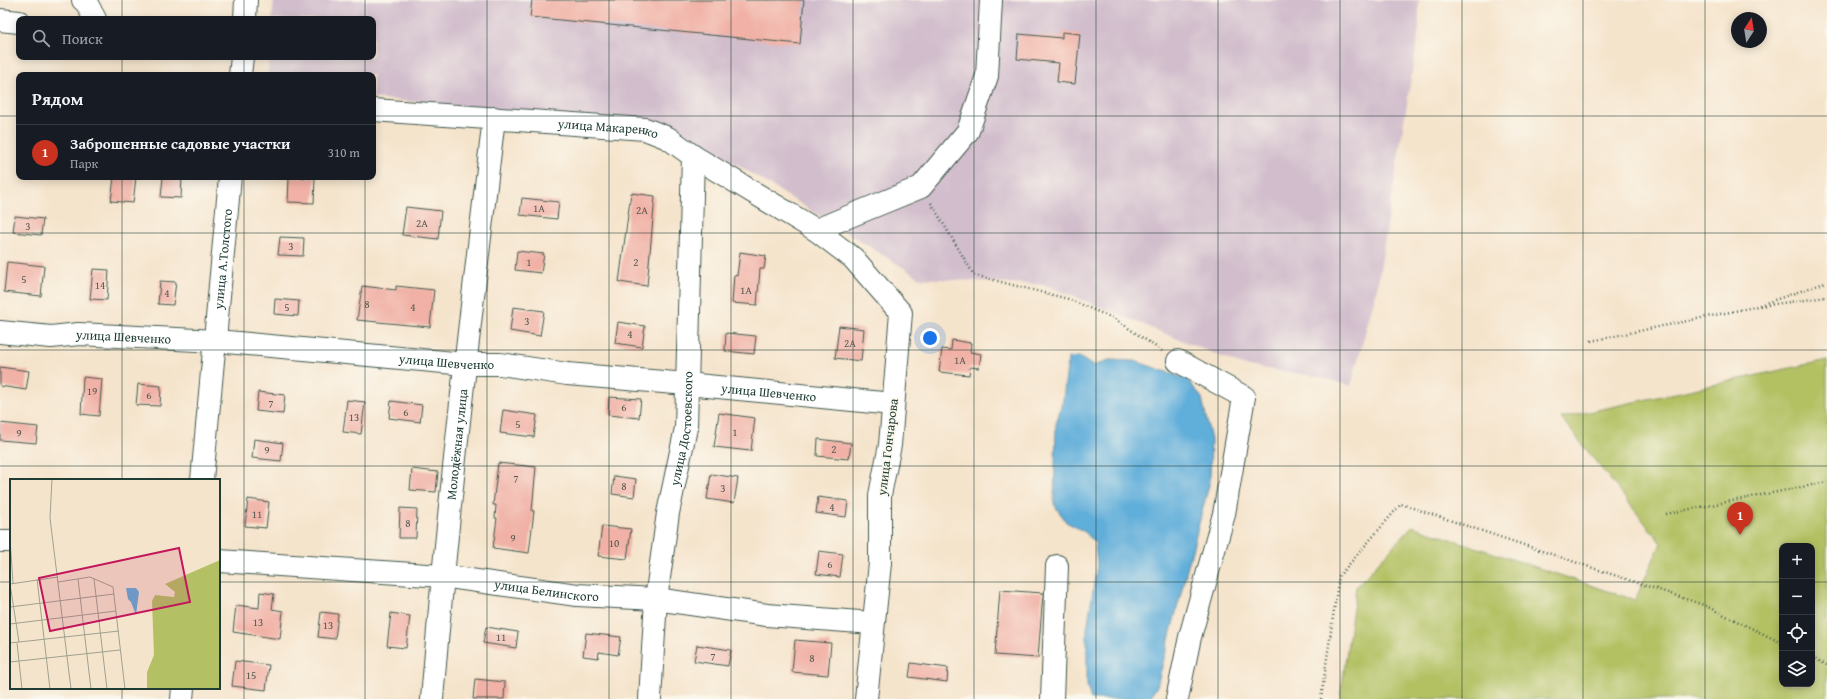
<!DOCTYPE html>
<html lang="ru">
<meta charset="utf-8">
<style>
:root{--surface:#171b24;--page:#20242c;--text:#f1f3f6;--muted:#9ea1a6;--line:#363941;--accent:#c8321e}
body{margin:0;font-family:"Gentium Book Plus",serif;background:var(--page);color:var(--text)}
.controls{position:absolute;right:12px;bottom:12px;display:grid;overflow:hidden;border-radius:8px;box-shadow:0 2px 10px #0003}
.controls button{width:36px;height:36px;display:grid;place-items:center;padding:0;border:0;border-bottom:1px solid var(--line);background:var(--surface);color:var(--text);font:20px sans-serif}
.compass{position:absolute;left:1731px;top:12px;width:36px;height:36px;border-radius:50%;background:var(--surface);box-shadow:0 2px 10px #0003;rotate:12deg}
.you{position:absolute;left:930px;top:338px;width:14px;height:14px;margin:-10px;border:3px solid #fff;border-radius:50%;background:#1a73e8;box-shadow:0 0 0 6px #1a73e833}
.badge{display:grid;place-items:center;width:26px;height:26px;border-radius:50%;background:var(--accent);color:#fff;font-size:13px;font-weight:700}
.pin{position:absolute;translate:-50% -33px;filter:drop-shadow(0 1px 2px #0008)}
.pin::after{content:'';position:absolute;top:21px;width:14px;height:12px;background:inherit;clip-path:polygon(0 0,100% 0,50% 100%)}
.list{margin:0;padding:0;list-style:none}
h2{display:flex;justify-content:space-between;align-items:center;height:52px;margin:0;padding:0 16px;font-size:17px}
h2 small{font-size:13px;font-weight:400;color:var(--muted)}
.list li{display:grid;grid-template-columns:26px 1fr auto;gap:12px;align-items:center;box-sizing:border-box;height:56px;padding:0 16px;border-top:1px solid var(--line)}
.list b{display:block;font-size:15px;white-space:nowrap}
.list p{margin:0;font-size:13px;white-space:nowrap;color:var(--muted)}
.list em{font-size:13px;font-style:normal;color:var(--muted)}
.icon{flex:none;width:22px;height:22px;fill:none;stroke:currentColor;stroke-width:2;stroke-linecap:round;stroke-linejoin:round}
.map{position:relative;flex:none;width:1827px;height:699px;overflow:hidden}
.search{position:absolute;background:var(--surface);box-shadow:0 2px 10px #0003;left:16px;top:16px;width:360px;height:44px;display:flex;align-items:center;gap:10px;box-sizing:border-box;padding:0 14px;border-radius:8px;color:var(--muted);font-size:15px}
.panel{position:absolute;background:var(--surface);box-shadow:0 2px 10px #0003;left:16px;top:72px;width:360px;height:108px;border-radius:8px}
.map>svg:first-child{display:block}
.industrial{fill:#d1bdcc}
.green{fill:#b3c164;stroke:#697f4c;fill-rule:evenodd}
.water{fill:#61aeda;stroke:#407687}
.building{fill:#f1b1a6}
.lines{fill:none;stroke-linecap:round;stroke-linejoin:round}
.minor-casing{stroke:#3f564b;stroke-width:24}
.path{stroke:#3f564b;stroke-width:2.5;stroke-dasharray:1 3;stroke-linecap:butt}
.minor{stroke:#fff;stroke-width:22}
.grid{fill:none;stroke:#1f3d34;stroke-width:1;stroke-opacity:0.55}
.labels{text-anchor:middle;stroke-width:3.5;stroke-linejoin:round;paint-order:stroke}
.number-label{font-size:11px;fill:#545a50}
.street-label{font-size:13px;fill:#1f3d34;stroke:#fbf7ec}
.inset-road{fill:none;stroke:#9fa18f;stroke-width:1}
.view{fill:#c2185b;fill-opacity:0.15;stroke:#c2185b;stroke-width:2}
.inset-edge{fill:none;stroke:#1f3d34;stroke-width:2}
</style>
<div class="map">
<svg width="1827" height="699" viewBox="0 0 1827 699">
<rect width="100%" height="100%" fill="#fbf7ec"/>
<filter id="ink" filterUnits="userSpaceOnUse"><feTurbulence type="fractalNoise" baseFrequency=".025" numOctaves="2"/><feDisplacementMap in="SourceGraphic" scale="8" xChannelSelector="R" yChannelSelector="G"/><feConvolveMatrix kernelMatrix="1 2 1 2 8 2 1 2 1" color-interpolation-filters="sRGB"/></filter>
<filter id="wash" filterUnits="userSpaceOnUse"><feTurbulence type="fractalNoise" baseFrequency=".012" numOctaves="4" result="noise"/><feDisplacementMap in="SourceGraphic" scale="16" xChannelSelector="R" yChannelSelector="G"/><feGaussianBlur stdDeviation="0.9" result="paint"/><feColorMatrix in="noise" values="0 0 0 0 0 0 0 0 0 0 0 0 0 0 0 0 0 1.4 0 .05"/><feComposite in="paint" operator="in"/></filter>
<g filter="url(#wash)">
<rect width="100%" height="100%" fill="#f5e4cc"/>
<path class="industrial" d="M 274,0 L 1419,0 L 1419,29 L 1377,288 L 1351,386 L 1319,377 L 1242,365 L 1046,285 L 920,278 L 678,128 L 373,98 L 373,75 L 268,75 L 269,57 L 373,57 L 373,19 L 272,19 Z"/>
<path class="green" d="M 1827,360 L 1827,699 L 1340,699 L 1356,587 L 1412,526 L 1635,600 L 1661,543 L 1561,418 ZM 1782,546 L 1812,546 L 1812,684 L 1782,684 Z"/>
<path class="water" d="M 1079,357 L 1093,366 L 1109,360 L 1135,361 L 1187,379 L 1202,398 L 1211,440 L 1210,481 L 1157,686 L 1149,699 L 1091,699 L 1087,686 L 1087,629 L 1097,565 L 1095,543 L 1085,532 L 1066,522 L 1054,504 L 1056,424 L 1063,400 L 1068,358 Z"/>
<g id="blocks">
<path class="building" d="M 532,0 L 804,0 L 800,44 L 530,17 Z
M 1062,32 L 1080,34 L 1075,84 L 1057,82 L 1059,63 L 1017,59 L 1019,34 L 1062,38 Z
M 114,177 L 136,177 L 133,203 L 111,201 Z
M 163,177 L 182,177 L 181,198 L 161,197 Z
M 289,177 L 315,178 L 314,203 L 288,202 Z
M 631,193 L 655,196 L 647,286 L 619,282 Z
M 522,198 L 559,202 L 557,219 L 520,215 Z
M 406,207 L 441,211 L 438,239 L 402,235 Z
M 15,216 L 43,219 L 41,235 L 13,232 Z
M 280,237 L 304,238 L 303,256 L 278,255 Z
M 517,251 L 544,254 L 541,273 L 515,270 Z
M 740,252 L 766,256 L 764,269 L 760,269 L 757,305 L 732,303 L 734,275 L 737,276 Z
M 7,262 L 44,266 L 41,296 L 4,292 Z
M 93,269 L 109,270 L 107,300 L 90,299 Z
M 160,281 L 176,282 L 173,305 L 158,304 Z
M 362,286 L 396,290 L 396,286 L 434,290 L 430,327 L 357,320 Z
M 275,299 L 299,301 L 298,316 L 274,314 Z
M 513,307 L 544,311 L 540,336 L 510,331 Z
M 618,322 L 645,326 L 642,347 L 615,343 Z
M 839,326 L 864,329 L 861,361 L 835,358 Z
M 726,333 L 756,336 L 754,354 L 725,351 Z
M 952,340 L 971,343 L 970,352 L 981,354 L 979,368 L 970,367 L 969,375 L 939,372 L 942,349 L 951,350 Z
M 0,367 L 29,371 L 26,390 L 0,386 Z
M 83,377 L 102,379 L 99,416 L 81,414 Z
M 138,384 L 161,386 L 160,406 L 136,405 Z
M 258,392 L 285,395 L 283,414 L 256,411 Z
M 609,397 L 641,399 L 639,418 L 608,415 Z
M 347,400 L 365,402 L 361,434 L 343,432 Z
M 391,401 L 422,405 L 420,422 L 389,418 Z
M 503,410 L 537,415 L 534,437 L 500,433 Z
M 719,413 L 755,418 L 751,451 L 714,447 Z
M 0,423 L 38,427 L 36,443 L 0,440 Z
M 254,439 L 283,443 L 281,461 L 252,458 Z
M 818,439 L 851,443 L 849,459 L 817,456 Z
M 498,463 L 536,467 L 532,511 L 534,511 L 529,553 L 493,548 L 497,518 L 495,518 L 496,505 L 493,505 Z
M 412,469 L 438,472 L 436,492 L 410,490 Z
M 711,474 L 738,478 L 734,503 L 707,499 Z
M 614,476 L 636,479 L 634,497 L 612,494 Z
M 818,497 L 848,501 L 846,517 L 816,513 Z
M 248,499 L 269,502 L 266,528 L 245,526 Z
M 400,508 L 417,509 L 416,538 L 399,538 Z
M 602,526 L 631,529 L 627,559 L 598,556 Z
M 819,551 L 843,554 L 840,577 L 816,574 Z
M 1000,590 L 1043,593 L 1038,658 L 995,655 Z
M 260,592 L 274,594 L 272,609 L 283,611 L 280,639 L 233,632 L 236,605 L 259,608 Z
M 321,612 L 338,614 L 335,639 L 318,637 Z
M 391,613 L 410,616 L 406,648 L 387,646 Z
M 486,627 L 518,632 L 516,648 L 483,643 Z
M 586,633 L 621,637 L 618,655 L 599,652 L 598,658 L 583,656 Z
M 795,640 L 831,643 L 828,675 L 792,672 Z
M 697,645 L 731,650 L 728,666 L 694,661 Z
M 235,661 L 269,665 L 266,690 L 232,686 Z
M 911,663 L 948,668 L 947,682 L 909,677 Z
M 475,679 L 505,682 L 504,699 L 473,699 Z"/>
</g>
</g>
<g filter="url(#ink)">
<use href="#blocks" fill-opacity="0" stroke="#3f564b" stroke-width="1"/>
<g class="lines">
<defs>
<g id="minor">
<path d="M 83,0 L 86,2 L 95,19"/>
<path d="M 245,19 L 246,0"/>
<path d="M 0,20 L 19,22"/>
<path d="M 240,75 L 242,57"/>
<path id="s1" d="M 373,110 L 645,129 L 668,138 L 693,156 L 816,230 L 853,258 L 901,313 L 890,445 L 880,495 L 880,563 L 866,699"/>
<path d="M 816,230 L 921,187 L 968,131 L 987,76 L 991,0"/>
<path id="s2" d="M 0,332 L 51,337 L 79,334 L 216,341 L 465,364 L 500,364 L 567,374 L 687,384 L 893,404"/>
<path id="s3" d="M 202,480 L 230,177"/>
<path d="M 0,541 L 11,541"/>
<path id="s4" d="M 219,561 L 442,576 L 577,595 L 656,599 L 767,615 L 873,623"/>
<path d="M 182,699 L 183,688"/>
<path id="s5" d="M 432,699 C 448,505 471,312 494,118"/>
<path id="s6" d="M 650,699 L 656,599 L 668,513 L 686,428 L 693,156"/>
<path d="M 1052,699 L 1057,566"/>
<path d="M 1177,699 L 1190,637 L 1224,514 L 1244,397 L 1178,361"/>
</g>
</defs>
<use href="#minor" class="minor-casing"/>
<path class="path" d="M 931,203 L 974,275 L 1068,299 L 1115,319 L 1162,351
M 1760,306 L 1827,297
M 1591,341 L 1754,307 L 1827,282
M 1666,514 L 1827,482
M 1812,657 L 1827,665
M 1321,699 L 1339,576 L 1401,504 L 1704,605 L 1782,643"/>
<use href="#minor" class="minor"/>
</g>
</g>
<path class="grid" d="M 122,0 L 122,19M 244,0 L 244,19M 365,0 L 365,19M 487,0 L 487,699M 609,0 L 609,699M 731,0 L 731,699M 853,0 L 853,699M 974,0 L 974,699M 1096,0 L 1096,699M 1218,0 L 1218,699M 1340,0 L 1340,699M 1462,0 L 1462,699M 1583,0 L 1583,699M 1705,0 L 1705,699M 122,57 L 122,75M 244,57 L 244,75M 365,57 L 365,75M 0,116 L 19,116M 373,116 L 1827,116M 122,177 L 122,480M 244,177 L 244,699M 365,177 L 365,699M 0,233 L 1827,233M 0,350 L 1827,350M 0,466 L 1827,466M 0,582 L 11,582M 219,582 L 1782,582M 1812,582 L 1827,582M 122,688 L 122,699"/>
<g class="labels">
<g class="number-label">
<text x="539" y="212">1А</text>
<text x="642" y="214">2А</text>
<text x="422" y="227">2А</text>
<text x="28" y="230">3</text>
<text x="291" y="250">3</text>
<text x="529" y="266">1</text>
<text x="636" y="266">2</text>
<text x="24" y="283">5</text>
<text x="100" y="289">14</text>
<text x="746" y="294">1А</text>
<text x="167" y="297">4</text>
<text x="367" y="308">8</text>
<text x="287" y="311">5</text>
<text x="413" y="311">4</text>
<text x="527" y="325">3</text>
<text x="630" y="338">4</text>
<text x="850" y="347">2А</text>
<text x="960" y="364">1А</text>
<text x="92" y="395">19</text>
<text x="149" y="399">6</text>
<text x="271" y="407">7</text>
<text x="624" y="411">6</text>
<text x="406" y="416">6</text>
<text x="354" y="421">13</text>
<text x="518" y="428">5</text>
<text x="735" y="436">1</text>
<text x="19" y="437">9</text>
<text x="834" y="453">2</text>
<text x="267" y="454">9</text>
<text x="516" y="482">7</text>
<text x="624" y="490">8</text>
<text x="723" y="492">3</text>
<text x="832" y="511">4</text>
<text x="257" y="518">11</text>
<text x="408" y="527">8</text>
<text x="513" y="542">9</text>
<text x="614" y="547">10</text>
<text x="830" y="568">6</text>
<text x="258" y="626">13</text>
<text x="328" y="629">13</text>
<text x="501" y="641">11</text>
<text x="713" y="660">7</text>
<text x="812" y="662">8</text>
<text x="251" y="679">15</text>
</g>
<g class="street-label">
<text dy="5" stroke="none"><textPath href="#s1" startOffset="236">улица Макаренко</textPath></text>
<text dy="5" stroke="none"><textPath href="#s3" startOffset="222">улица А.Толстого</textPath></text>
<text dy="5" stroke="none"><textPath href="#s2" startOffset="124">улица Шевченко</textPath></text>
<text dy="5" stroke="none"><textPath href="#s2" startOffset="448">улица Шевченко</textPath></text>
<text dy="5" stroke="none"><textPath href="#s2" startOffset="772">улица Шевченко</textPath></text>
<text dy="5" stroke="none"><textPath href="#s6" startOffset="273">улица Достоевского</textPath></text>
<text dy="5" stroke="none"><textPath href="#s5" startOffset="256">Молодёжная улица</textPath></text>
<text transform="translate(887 447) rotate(-83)" y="5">улица Гончарова</text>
<text dy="5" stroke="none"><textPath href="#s4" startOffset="329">улица Белинского</textPath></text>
</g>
</g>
<g transform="translate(10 479)">
<rect width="210" height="210" fill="#f5e4cc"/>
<path d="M 210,81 L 210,210 L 137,210 L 137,193 L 144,176 L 142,122 L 145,116 L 164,118 L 165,113 L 155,105 Z" fill="#b3c164"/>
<path d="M 116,109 L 126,109 L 129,113 L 126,136 L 121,123 L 118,120 Z" fill="#61aeda"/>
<path class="inset-road" d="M 42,0 L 40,39 L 61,210M 0,59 L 3,104M 27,100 L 40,210M 68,100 L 81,210M 84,100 L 97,210M 48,103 L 80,98 L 103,108 L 115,210M 0,105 L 9,163M 0,105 L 48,98M 0,128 L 104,115M 0,145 L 106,132M 0,164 L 109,152M 7,164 L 12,210M 0,183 L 110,171"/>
<path class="view" d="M 169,69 L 180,123 L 40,152 L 29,99 Z"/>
<rect width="210" height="210" class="inset-edge"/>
</g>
</svg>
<div class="controls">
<button>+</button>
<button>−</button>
<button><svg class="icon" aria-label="locate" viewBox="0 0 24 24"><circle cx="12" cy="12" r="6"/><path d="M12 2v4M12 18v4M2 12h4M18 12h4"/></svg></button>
<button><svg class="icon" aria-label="layers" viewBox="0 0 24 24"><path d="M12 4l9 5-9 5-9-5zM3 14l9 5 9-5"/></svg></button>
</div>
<svg class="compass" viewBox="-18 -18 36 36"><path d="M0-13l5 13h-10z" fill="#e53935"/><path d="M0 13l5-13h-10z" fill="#9ea1a6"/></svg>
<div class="you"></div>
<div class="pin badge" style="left:1740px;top:535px">1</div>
<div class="search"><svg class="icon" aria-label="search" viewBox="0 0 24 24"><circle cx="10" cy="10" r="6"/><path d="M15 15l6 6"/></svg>Поиск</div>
<section class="panel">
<h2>Рядом<small></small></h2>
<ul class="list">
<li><span class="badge">1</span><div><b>Заброшенные садовые участки</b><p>Парк</p></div><em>310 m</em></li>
</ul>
</section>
</div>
